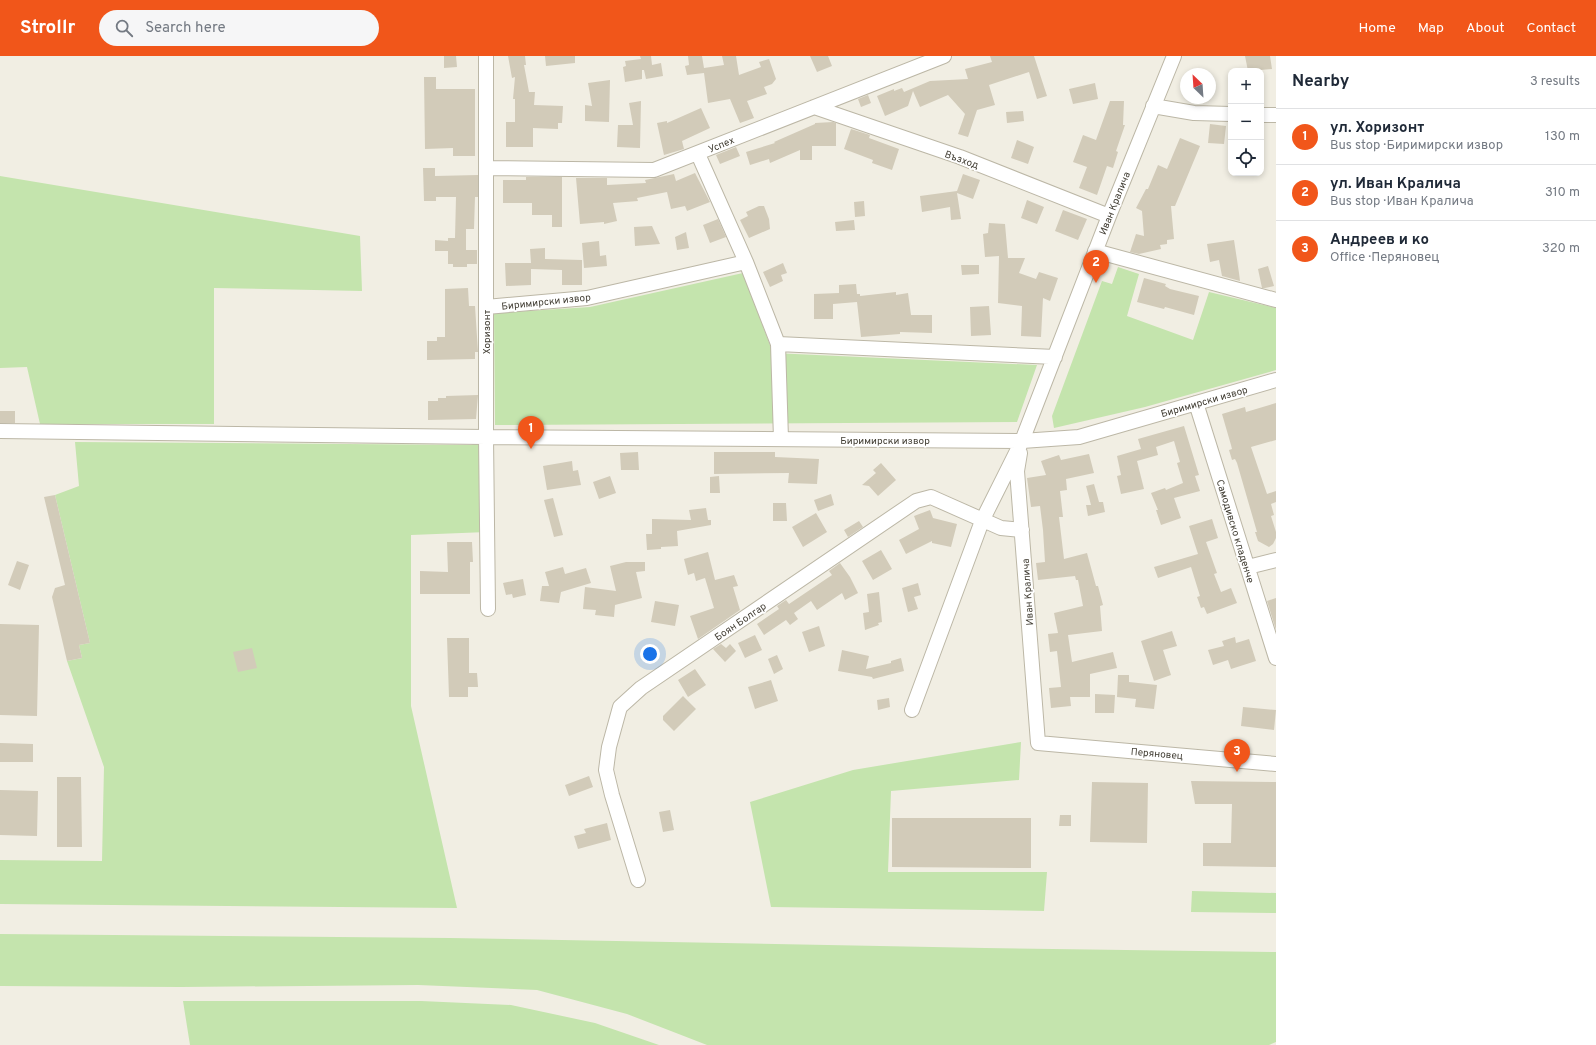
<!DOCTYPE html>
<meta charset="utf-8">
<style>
:root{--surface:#fff;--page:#f6f6f7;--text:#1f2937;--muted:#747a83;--line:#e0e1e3;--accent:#f1561a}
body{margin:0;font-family:Overpass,sans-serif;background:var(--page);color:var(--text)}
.controls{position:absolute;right:12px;top:12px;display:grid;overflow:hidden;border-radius:8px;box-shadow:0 2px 6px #0003}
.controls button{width:36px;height:36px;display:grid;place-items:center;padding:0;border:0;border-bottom:1px solid var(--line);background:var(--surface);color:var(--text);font:20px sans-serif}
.compass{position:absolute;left:1180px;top:12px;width:36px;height:36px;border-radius:50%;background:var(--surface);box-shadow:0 2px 6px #0003;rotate:335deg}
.you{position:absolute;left:650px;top:598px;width:14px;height:14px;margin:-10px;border:3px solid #fff;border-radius:50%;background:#1a73e8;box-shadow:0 0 0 6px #1a73e833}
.badge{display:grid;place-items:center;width:26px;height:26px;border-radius:50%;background:var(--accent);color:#fff;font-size:13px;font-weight:700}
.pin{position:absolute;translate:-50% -33px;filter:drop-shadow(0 1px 2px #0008)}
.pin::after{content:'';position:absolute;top:21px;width:14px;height:12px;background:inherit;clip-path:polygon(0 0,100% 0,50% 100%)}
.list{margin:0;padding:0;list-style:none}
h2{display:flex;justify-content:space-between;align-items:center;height:52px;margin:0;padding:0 16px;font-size:17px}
h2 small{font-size:13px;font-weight:400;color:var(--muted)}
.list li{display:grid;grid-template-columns:26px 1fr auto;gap:12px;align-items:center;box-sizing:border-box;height:56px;padding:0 16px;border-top:1px solid var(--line)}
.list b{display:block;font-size:15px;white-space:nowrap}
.list p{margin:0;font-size:13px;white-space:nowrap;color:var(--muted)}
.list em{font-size:13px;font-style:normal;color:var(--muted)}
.icon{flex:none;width:22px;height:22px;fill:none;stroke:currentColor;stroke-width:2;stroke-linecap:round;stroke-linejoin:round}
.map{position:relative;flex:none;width:1276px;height:989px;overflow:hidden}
header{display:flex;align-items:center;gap:24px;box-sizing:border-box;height:56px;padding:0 20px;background:var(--accent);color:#fff}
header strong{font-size:19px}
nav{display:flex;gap:22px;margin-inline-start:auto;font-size:14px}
.search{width:280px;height:36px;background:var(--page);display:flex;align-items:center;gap:10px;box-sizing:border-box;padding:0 14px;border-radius:22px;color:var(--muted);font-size:15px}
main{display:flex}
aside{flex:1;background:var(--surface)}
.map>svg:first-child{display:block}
.green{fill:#c4e4ad}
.building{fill:#d2cbb9}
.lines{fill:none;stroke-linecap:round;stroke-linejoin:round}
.street-casing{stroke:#bcb7a6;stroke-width:16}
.street{stroke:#fff;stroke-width:14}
.labels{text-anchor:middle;stroke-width:3.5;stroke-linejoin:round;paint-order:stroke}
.street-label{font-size:10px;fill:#423e34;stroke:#fff}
</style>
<header>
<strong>Strollr</strong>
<div class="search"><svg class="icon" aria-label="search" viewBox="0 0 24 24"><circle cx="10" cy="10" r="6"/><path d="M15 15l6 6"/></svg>Search here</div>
<nav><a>Home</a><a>Map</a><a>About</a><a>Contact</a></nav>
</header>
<main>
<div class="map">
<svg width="1276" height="989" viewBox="0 0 1276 989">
<rect width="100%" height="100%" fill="#f1eee3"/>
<path class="green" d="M 0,120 L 360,180 L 362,235 L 214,232 L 214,368 L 40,368 L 27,311 L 0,312 Z
M 1118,211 L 1139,218 L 1127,260 L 1193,284 L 1209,236 L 1276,252 L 1276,314 L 1145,351 L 1054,372 L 1052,360 L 1102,225 L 1112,228 Z
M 743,217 L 773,297 L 1037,309 L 1017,366 L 495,369 L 494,257 L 590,251 Z
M 486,381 L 487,476 L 411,479 L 411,650 L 457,852 L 0,848 L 0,804 L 102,805 L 104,711 L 67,605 L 82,602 L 79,589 L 90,587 L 55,439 L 79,430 L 75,386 L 471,389 Z
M 1021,686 L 1019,724 L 891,735 L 888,816 L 1047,816 L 1044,855 L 771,851 L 750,746 L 853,714 Z
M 1192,835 L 1276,837 L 1276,857 L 1191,856 Z
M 0,878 L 450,882 L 985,892 L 1276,896 L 1276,986 L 1269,989 L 707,989 L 627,958 L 537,934 L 418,929 L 181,931 L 0,930 Z
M 183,945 L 421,945 L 511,949 L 595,967 L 659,989 L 190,989 Z"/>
<path class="building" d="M 444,0 L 456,0 L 457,11 L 444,12 Z
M 508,0 L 525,0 L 526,9 L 524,9 L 529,36 L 535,36 L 534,49 L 563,50 L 562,67 L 558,67 L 558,73 L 533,72 L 533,91 L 506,91 L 506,66 L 515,66 L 515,43 L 513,43 L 515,21 L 512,22 Z
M 545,0 L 575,0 L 575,7 L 546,10 Z
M 640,0 L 651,0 L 652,9 L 661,7 L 663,20 L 646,23 L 644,14 L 642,14 L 642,23 L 625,26 L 623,11 L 626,10 L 625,5 L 641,3 Z
M 688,0 L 702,0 L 704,12 L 724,9 L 722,0 L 736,0 L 739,19 L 761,11 L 759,6 L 769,3 L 776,23 L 772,28 L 764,31 L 767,38 L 747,45 L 754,62 L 740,67 L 730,43 L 708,47 L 704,17 L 687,19 L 685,10 L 689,9 Z
M 810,0 L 828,0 L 832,10 L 817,16 Z
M 990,0 L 1034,0 L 1047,40 L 1037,43 L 1029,16 L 989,29 L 995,49 L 977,54 L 968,81 L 958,78 L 965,58 L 948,39 L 920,51 L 913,35 L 908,50 L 885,60 L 877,40 L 894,33 L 894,35 L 902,32 L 904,36 L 930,25 L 968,23 L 965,13 L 992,6 Z
M 1245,0 L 1270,0 L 1272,13 L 1248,15 Z
M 424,21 L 436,21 L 436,33 L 475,33 L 475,100 L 453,100 L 453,92 L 425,93 Z
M 610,24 L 609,66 L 585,65 L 585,49 L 592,50 L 588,27 Z
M 1095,27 L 1098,43 L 1073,48 L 1069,33 Z
M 868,39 L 871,47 L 861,51 L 858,43 Z
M 641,45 L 640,92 L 617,91 L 618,69 L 633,69 L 629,47 Z
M 1110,45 L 1124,45 L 1123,69 L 1125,69 L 1116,95 L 1118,96 L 1113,112 L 1107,110 L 1097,139 L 1079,132 L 1087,111 L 1073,106 L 1083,79 L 1096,84 Z
M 701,52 L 710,72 L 682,85 L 684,93 L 664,99 L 657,67 L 667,65 L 667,67 Z
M 1023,55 L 1024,65 L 1007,67 L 1006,56 Z
M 833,66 L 836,67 L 836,90 L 812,90 L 812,104 L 800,104 L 800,94 L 770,107 L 769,103 L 750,109 L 746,96 L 775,87 L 774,86 L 815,68 L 815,67 Z
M 1210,68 L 1226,70 L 1224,88 L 1208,87 Z
M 851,73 L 870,79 L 869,82 L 899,93 L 892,114 L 872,107 L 873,104 L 844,93 Z
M 1180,82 L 1200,90 L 1175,150 L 1171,150 L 1174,183 L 1167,184 L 1167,188 L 1160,189 L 1161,193 L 1139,198 L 1130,196 L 1136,178 L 1144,180 L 1142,155 L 1136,152 L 1146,133 L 1148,133 L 1158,109 L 1167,113 Z
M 1017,84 L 1034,91 L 1028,108 L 1011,102 Z
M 736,91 L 740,100 L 720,108 L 716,99 Z
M 423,112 L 435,112 L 435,120 L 478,119 L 478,141 L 475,141 L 474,173 L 466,173 L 466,194 L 477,194 L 477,208 L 467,208 L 467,211 L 453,211 L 453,208 L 448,208 L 448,195 L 435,195 L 435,184 L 448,185 L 448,182 L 455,182 L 456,141 L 436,141 L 436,145 L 424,145 Z
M 695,117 L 710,146 L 687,155 L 685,150 L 671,153 L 667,136 L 637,142 L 638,145 L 613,147 L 617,165 L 604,168 L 604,166 L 580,168 L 576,122 L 607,122 L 607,129 L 646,127 L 645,124 L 674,118 L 676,125 Z
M 963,118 L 980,124 L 973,143 L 957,137 L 961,163 L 951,164 L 950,151 L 922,156 L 920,140 L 957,135 Z
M 526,121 L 562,121 L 562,171 L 552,171 L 552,159 L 532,159 L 532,147 L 503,147 L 503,124 L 526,124 Z
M 1027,144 L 1044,151 L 1037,168 L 1021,162 Z
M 864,145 L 865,160 L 855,161 L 854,146 Z
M 759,150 L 764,150 L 769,163 L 770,173 L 749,182 L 740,164 L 748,160 L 746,156 Z
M 1063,154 L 1087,163 L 1078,184 L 1055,175 Z
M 718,163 L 726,181 L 710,187 L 703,169 Z
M 854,164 L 855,174 L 836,175 L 835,166 Z
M 989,167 L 1005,168 L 1008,202 L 1025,202 L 1019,217 L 1036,223 L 1039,216 L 1058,222 L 1050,245 L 1043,242 L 1041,281 L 1021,280 L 1022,250 L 998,247 L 999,200 L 985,201 L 983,178 L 988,177 Z
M 652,170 L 660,188 L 635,190 L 634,171 Z
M 686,176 L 689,192 L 677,194 L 675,181 Z
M 1234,184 L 1239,217 L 1240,225 L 1222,220 L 1219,204 L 1210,206 L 1207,188 Z
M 599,185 L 600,200 L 606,199 L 607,210 L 584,212 L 582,187 Z
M 545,192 L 545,203 L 582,204 L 582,229 L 562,229 L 562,214 L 531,213 L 531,208 L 531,229 L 506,230 L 505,207 L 531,207 L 530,193 Z
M 783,207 L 787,217 L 781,219 L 783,225 L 770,231 L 763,216 Z
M 961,209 L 979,209 L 979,218 L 962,219 Z
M 1268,210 L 1274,230 L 1265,232 L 1262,232 L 1258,213 Z
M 1144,222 L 1166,228 L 1165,230 L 1170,233 L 1199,240 L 1194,259 L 1165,251 L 1164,253 L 1137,246 Z
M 856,228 L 857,238 L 860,238 L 860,240 L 896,236 L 896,239 L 908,237 L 911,259 L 932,259 L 932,277 L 900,276 L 900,278 L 861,281 L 857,246 L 833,248 L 833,263 L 814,263 L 814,238 L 839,237 L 839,229 Z
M 468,232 L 469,250 L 475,250 L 478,296 L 475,296 L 475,303 L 427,304 L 427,285 L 437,285 L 437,281 L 445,281 L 445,233 Z
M 989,250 L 991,279 L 971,280 L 970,251 Z
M 478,339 L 476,363 L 428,364 L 428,345 L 438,345 L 438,342 L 446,342 L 446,340 Z
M 1276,347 L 1276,384 L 1251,391 L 1267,438 L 1276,435 L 1276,446 L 1271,448 L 1274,459 L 1271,460 L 1276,476 L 1276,482 L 1273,488 L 1269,491 L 1258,485 L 1255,476 L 1257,476 L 1237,407 L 1235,403 L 1232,404 L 1229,394 L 1232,393 L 1231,389 L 1222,358 L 1245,351 L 1246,356 Z
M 0,355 L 15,355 L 15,367 L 0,367 Z
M 1184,370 L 1199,419 L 1195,420 L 1200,435 L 1174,442 L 1181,462 L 1161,469 L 1156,454 L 1158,454 L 1151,437 L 1165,432 L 1166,434 L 1183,427 L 1177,407 L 1180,406 L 1174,385 L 1156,391 L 1158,399 L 1137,405 L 1144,433 L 1121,438 L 1117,420 L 1121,419 L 1117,400 L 1141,393 L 1138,383 Z
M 638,396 L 639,414 L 621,414 L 620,397 Z
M 714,396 L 775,396 L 775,401 L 819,403 L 817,428 L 788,427 L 789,417 L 714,418 Z
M 1089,398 L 1094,417 L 1066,423 L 1067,434 L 1060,435 L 1063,461 L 1059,461 L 1064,503 L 1087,497 L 1096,530 L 1098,530 L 1103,549 L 1100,550 L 1102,575 L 1068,579 L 1072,606 L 1113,596 L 1117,612 L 1090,618 L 1090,641 L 1070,641 L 1071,650 L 1051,652 L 1049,632 L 1061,631 L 1057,595 L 1050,596 L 1048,578 L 1058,577 L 1054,557 L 1083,550 L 1078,524 L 1076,524 L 1075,520 L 1038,524 L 1036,507 L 1045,506 L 1043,474 L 1040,450 L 1031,451 L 1027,422 L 1046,419 L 1041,405 L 1059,399 L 1061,404 Z
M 572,405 L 573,415 L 578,414 L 581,429 L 547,434 L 543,410 Z
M 881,407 L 896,424 L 878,440 L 869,430 L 862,429 L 876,417 L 873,414 Z
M 610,420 L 616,437 L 599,443 L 593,426 Z
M 719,420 L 720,437 L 710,437 L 710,421 Z
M 1094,428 L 1099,446 L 1103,446 L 1105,456 L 1088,460 L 1086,449 L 1091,449 L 1086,430 Z
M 831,438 L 834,449 L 818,455 L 814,444 Z
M 55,439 L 90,587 L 79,589 L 82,602 L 67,605 L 52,541 L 55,532 L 65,529 L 44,441 Z
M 553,442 L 563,479 L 554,481 L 544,444 Z
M 773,447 L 786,447 L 787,465 L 773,465 Z
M 706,452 L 708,464 L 711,464 L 711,469 L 677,475 L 678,490 L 661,491 L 661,493 L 647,494 L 646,478 L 652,478 L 652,463 L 691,464 L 689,454 Z
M 930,454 L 933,462 L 957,468 L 951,491 L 932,487 L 932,485 L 906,498 L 899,484 L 919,473 L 914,460 Z
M 816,457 L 827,476 L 803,491 L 792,471 Z
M 1212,463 L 1218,482 L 1206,486 L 1217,517 L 1214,518 L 1221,536 L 1231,532 L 1237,547 L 1207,558 L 1204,551 L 1201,552 L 1197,541 L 1200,540 L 1191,511 L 1158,522 L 1154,511 L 1198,498 L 1189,470 Z
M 859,465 L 863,471 L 848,481 L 844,474 Z
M 447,486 L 472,486 L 473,506 L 470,506 L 470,538 L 420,538 L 420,515 L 448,516 Z
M 881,494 L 892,513 L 873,524 L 862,505 Z
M 708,496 L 715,524 L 734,519 L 738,530 L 733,531 L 740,554 L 698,583 L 690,560 L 714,552 L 705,522 L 696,525 L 694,517 L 688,519 L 684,503 Z
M 17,505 L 29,509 L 20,534 L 8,529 Z
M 626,506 L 645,506 L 645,515 L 636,516 L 642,542 L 615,549 L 614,561 L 595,559 L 596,554 L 583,553 L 585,531 L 616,535 L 610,510 Z
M 840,507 L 850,521 L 858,537 L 845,544 L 842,537 L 817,554 L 811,545 L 794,557 L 798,563 L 790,569 L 786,564 L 764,579 L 757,568 L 779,553 L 777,550 L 786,544 L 789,548 L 832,519 L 829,515 Z
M 563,511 L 565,518 L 586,512 L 591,527 L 561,536 L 559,547 L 540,545 L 542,530 L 549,530 L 545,516 Z
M 523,523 L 526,539 L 513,542 L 512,538 L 506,539 L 503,527 Z
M 918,527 L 921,539 L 914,541 L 918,553 L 908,556 L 902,532 Z
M 879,536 L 882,566 L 878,567 L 879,569 L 865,574 L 863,557 L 869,556 L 867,538 Z
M 1276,542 L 1276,574 L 1267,545 Z
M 655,545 L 679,549 L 675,570 L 651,566 Z
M 0,568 L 39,569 L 37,660 L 0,659 Z
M 819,570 L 825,590 L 809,596 L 802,576 Z
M 1172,575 L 1177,590 L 1163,594 L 1171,619 L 1154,625 L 1141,585 Z
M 755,579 L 762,594 L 745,602 L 738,587 Z
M 1235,581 L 1236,587 L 1249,583 L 1256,605 L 1231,613 L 1228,604 L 1213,609 L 1208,594 L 1224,590 L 1222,585 Z
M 447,582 L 469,582 L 469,617 L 477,617 L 478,631 L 468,631 L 468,641 L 449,641 Z
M 721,588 L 726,592 L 730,588 L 736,595 L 725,606 L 713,593 Z
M 252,592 L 257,612 L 238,616 L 233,596 Z
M 842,594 L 869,600 L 866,613 L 891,607 L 891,605 L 901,602 L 904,615 L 873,623 L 872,621 L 838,615 Z
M 777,599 L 783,613 L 774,618 L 768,603 Z
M 695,613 L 706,629 L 688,641 L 678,624 Z
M 1118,619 L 1129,619 L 1129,626 L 1157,629 L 1154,653 L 1135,651 L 1136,643 L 1117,641 Z
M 771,624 L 778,645 L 755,653 L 748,631 Z
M 1095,638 L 1115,639 L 1114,657 L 1095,657 Z
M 683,640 L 696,653 L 674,675 L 663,664 L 663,660 Z
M 889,642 L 890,651 L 878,654 L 877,644 Z
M 1243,651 L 1276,654 L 1274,674 L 1241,670 Z
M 0,687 L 33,688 L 33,706 L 0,706 Z
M 589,720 L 593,731 L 569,740 L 565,729 Z
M 57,721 L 81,721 L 82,791 L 57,791 Z
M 1191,725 L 1276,726 L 1276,811 L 1203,810 L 1203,787 L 1231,787 L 1232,748 L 1195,748 Z
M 1092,726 L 1148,727 L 1147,787 L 1090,786 Z
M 0,734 L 38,735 L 37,780 L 0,779 Z
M 670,754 L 674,774 L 663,776 L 659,756 Z
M 1060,759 L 1071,759 L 1071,770 L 1059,770 Z
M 892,762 L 1031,762 L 1031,812 L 892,811 Z
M 607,767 L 611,784 L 578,793 L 574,780 L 586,777 L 584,773 Z"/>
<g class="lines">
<defs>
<path id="street" d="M 486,0 L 486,381 L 488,553
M 1153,50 L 1194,57 L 1231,58
M 814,51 L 960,101 L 1109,160
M 1261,59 L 1276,59
M 698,98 L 746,206 L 778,288 L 781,383
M 486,112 L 654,114 L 944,0
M 1095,195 L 1276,244
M 486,251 L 587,242 L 746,206
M 778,288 L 1055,301
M 1196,347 L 1276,602
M 0,375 L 486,381 L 1022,385 L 1079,381 L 1276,324
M 1020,397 L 1017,415 L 1038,687 L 1276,708
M 1248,511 L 1276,504
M 912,654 L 982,465 L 1022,385 L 1109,160 L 1174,0
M 638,824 L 612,739 L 606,714 L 609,691 L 620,651 L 641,632 L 916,445 L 931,441 L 1001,472 L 1022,474"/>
</defs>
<use href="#street" class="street-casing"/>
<use href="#street" class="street"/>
</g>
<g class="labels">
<g class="street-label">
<text transform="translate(721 88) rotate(-22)" y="4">Успех</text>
<text transform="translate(962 103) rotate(20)" y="4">Възход</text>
<text transform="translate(1114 147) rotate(-68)" y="4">Иван Кралича</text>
<text transform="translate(546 245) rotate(-6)" y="4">Биримирски извор</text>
<text transform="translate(486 276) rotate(-90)" y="4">Хоризонт</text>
<text transform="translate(1204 345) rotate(-16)" y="4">Биримирски извор</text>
<text x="885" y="388">Биримирски извор</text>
<text transform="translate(1236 475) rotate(73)" y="4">Самодивско кладенче</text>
<text transform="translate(1027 536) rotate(-94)" y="4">Иван Кралича</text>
<text transform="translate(740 565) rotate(-34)" y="4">Боян Болгар</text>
<text transform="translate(1157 697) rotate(5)" y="4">Перяновец</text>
</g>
</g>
</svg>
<div class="controls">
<button>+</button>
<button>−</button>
<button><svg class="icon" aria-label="locate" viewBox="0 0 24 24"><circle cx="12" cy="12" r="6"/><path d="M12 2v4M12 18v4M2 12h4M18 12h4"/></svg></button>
</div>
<svg class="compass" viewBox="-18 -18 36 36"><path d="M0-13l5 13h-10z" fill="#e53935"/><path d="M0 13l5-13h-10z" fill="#747a83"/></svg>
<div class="you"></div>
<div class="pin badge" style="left:531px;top:393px">1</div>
<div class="pin badge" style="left:1096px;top:227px">2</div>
<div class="pin badge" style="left:1237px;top:716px">3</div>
</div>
<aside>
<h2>Nearby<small>3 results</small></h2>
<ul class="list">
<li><span class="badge">1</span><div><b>ул. Хоризонт</b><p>Bus stop · Биримирски извор</p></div><em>130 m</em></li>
<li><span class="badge">2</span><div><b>ул. Иван Кралича</b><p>Bus stop · Иван Кралича</p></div><em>310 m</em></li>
<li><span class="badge">3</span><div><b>Андреев и ко</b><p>Office · Перяновец</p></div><em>320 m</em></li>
</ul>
</aside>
</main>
